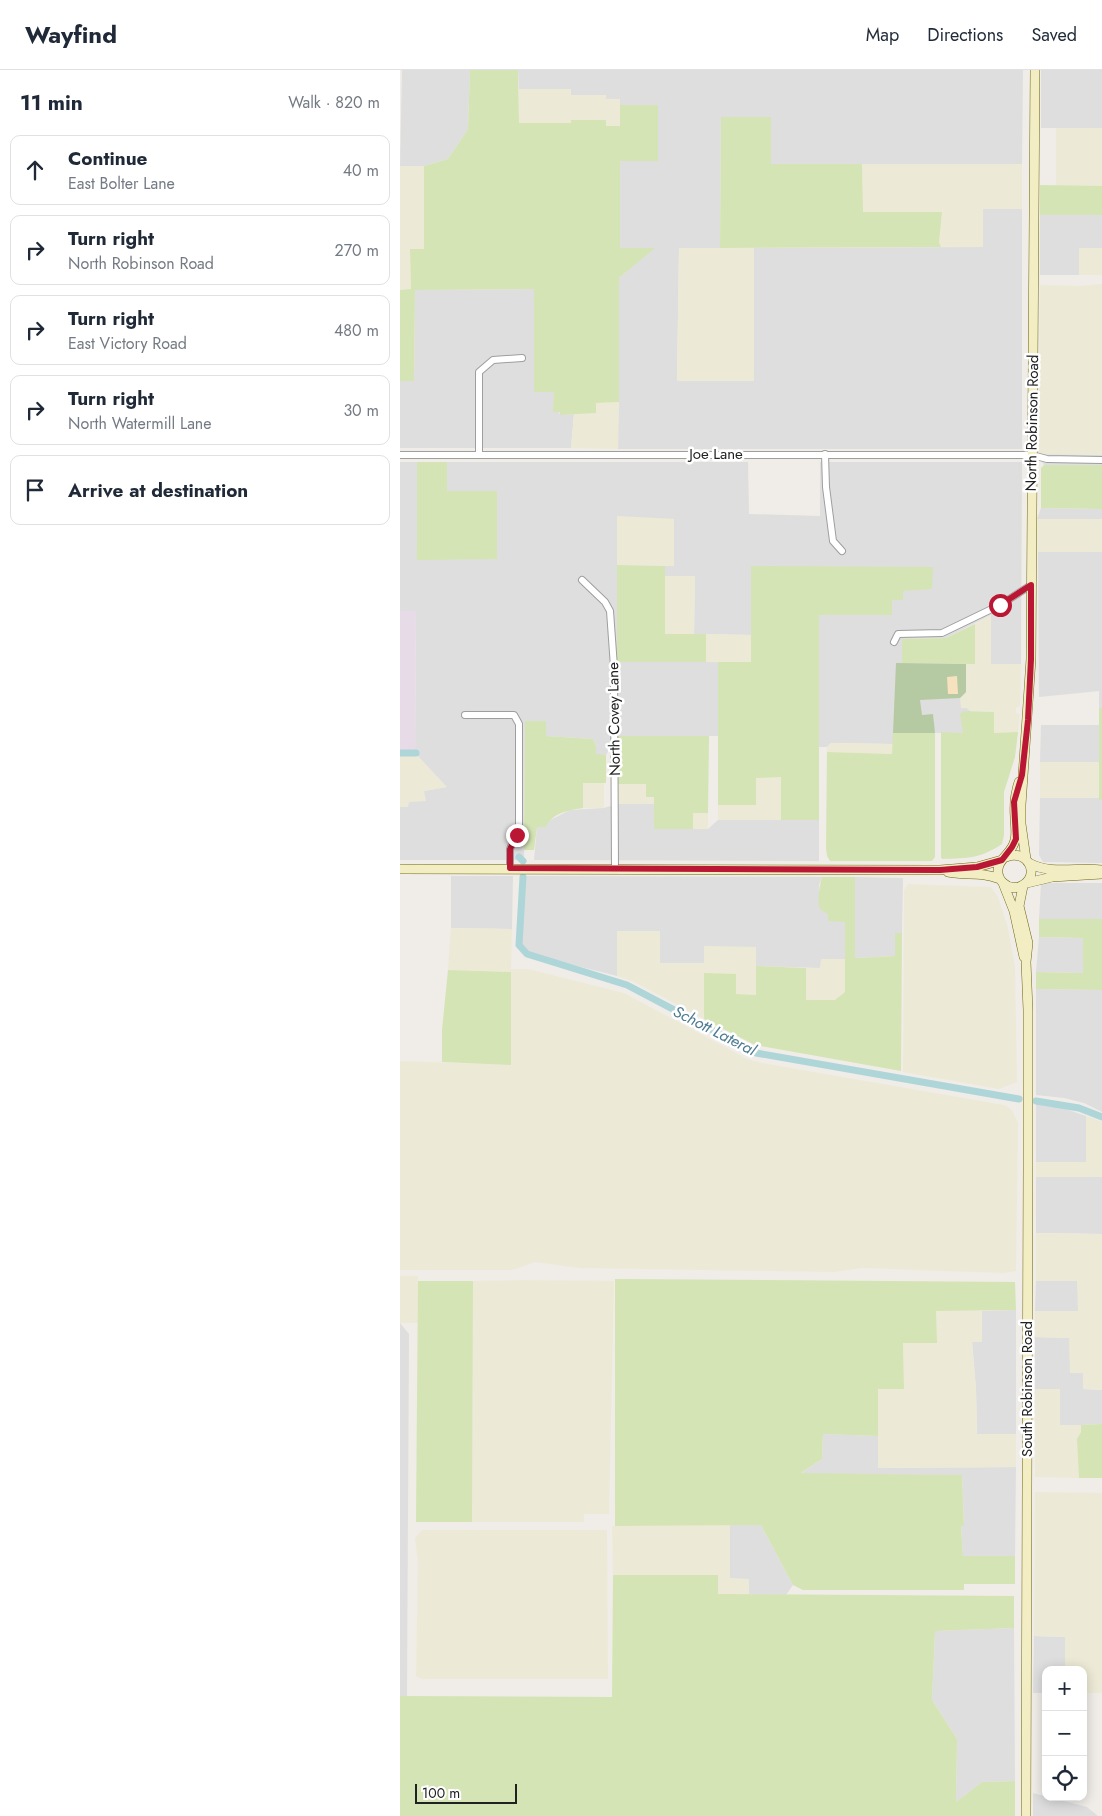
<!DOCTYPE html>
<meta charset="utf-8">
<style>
:root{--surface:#fff;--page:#f2f2f3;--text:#1f2937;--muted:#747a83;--line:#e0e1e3}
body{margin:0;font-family:Jost,sans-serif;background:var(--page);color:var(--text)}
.controls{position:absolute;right:15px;bottom:15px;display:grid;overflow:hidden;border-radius:10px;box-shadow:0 2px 12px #0003}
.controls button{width:45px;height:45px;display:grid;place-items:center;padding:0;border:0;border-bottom:1px solid var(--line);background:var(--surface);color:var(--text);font:25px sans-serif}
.scale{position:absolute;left:15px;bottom:12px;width:102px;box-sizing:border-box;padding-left:5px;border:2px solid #212121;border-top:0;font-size:14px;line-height:18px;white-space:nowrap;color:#212121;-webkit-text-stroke:4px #fff;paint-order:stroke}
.stop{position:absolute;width:15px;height:15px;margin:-11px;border:4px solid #ba1734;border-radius:50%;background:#fff}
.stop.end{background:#ba1734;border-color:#fff;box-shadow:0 1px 5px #0008}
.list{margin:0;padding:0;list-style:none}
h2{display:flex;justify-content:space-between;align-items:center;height:65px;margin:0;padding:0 20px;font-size:21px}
h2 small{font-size:16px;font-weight:400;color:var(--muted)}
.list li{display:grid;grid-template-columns:32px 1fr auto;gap:15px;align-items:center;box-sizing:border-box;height:70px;margin:0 10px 10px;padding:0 10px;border:1px solid var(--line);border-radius:10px}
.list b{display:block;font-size:19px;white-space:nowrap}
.list p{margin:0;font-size:16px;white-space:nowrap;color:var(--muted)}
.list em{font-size:16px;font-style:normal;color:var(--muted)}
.icon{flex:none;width:28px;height:28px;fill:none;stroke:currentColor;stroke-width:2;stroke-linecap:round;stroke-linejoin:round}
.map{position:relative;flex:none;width:702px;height:1746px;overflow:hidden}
header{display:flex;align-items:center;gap:30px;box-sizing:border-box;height:70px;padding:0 25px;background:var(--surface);border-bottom:1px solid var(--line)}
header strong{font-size:24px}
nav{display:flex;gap:28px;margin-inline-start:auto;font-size:18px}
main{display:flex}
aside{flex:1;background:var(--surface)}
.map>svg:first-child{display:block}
.residential{fill:#dfdede}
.industrial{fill:#e8dbe8}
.farmland{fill:#ecead6}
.grass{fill:#d4e4b4}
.forest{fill:#b5caa2}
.sand{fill:#f7e2bf}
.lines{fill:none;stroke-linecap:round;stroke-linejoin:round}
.canal{stroke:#aed6d8;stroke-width:7}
.street-casing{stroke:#9e9e9e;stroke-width:8}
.secondary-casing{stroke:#6d6712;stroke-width:10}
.street{stroke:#fff;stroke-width:6}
.secondary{stroke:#f3edc3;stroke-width:9}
.route{stroke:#ba1734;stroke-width:6}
.labels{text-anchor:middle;stroke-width:5;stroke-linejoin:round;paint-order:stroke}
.street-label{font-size:15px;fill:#212121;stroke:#fff}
.water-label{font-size:16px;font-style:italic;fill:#4c7a90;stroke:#fff}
</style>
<header>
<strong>Wayfind</strong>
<nav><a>Map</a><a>Directions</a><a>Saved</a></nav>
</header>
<main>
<aside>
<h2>11 min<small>Walk · 820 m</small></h2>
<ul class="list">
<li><svg class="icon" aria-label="ahead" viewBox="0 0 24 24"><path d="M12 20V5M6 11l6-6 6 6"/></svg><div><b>Continue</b><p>East Bolter Lane</p></div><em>40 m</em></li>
<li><svg class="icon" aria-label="right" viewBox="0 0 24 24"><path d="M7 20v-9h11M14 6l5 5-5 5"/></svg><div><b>Turn right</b><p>North Robinson Road</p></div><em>270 m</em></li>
<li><svg class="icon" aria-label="right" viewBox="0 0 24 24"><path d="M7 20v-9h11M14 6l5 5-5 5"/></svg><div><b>Turn right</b><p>East Victory Road</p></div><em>480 m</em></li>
<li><svg class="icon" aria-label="right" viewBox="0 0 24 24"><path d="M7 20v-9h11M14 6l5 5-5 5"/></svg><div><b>Turn right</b><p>North Watermill Lane</p></div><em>30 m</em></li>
<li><svg class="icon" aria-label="arrive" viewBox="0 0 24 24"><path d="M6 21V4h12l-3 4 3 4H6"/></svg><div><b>Arrive at destination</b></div></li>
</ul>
</aside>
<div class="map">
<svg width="702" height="1746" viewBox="0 0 702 1746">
<rect width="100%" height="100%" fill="#f0ece8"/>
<path class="residential" d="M 2,0 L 70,0 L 68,59 L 48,89 L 24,96 L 0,96 Z
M 118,0 L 623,0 L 622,94 L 371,94 L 321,48 L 320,178 L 279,178 L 277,310 L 354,310 L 354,178 L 583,177 L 583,139 L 622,139 L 622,379 L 218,379 L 219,208 L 254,178 L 220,178 L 220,91 L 258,35 L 220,35 L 220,29 L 206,29 L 206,25 L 171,25 L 170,19 L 119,19 Z
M 641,0 L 702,0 L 702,58 L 641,58 Z
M 640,145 L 702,145 L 702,178 L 680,178 L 679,205 L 640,205 Z
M 135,219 L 134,321 L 154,322 L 160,345 L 174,344 L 171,378 L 0,378 L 0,311 L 14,311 L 15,220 Z
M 638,384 L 702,385 L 702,395 L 644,395 Z
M 0,392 L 17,392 L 17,490 L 47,421 L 47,392 L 348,392 L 349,444 L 420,446 L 420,392 L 622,392 L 621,594 L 591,594 L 591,545 L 546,568 L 502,569 L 502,593 L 566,594 L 567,638 L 594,663 L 493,663 L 493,674 L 431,673 L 427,677 L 419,677 L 419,545 L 492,545 L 351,496 L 351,565 L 294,564 L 295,506 L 265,506 L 265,496 L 274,495 L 217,447 L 217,592 L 318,592 L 318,666 L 217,666 L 206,685 L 196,685 L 196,676 L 193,669 L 146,666 L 125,651 L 124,790 L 0,790 L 0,737 L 8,737 L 8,732 L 24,721 L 46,717 L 15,683 L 16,542 L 0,541 Z
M 641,438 L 702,439 L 702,449 L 637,449 Z
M 638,482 L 702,482 L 702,638 L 699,638 L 699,621 L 639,627 Z
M 641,655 L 699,655 L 699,692 L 640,692 Z
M 640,728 L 699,728 L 699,730 L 702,730 L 702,793 L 643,792 L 639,785 Z
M 217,734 L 254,734 L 254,759 L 308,759 L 318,750 L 419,750 L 419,791 L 134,790 L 137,757 L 170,740 L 204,738 Z
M 51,806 L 113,806 L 112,859 L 51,858 Z
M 124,806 L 422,807 L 419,815 L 421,840 L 445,852 L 445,889 L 421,889 L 421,898 L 356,896 L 355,877 L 304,877 L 304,893 L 260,893 L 217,861 L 217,906 L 126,883 L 118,874 Z
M 455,807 L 503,808 L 502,863 L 495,863 L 495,886 L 455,888 Z
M 641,813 L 702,813 L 702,849 L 639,849 Z
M 639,867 L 683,868 L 683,903 L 636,902 Z
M 636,919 L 702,920 L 702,1042 L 684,1033 L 664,1028 L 636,1025 Z
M 636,1033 L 660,1037 L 686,1046 L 686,1092 L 636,1092 Z
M 636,1107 L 702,1107 L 702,1164 L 636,1163 Z
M 636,1211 L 678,1211 L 678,1241 L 635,1241 Z
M 616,1240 L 616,1364 L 577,1364 L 576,1319 L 572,1272 L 582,1272 L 582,1241 Z
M 0,1253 L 9,1264 L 7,1626 L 0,1626 Z
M 635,1267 L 670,1268 L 670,1303 L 683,1303 L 683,1319 L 702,1320 L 702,1354 L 660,1356 L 660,1319 L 635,1319 Z
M 423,1364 L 478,1366 L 478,1398 L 616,1397 L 615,1486 L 563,1486 L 561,1456 L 564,1455 L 562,1405 L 400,1404 L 422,1389 Z
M 330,1455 L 361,1455 L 393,1515 L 386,1525 L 349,1524 L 349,1509 L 330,1509 Z
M 614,1558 L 615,1711 L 582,1712 L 556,1732 L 557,1669 L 532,1630 L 535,1561 Z
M 634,1566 L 665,1567 L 665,1600 L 646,1600 L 646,1623 L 633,1623 Z
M 633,1723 L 687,1737 L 698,1746 L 633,1746 Z"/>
<path class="industrial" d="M 0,541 L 16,541 L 15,683 L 0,683 Z"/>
<path class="farmland" d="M 119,19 L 171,19 L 171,25 L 206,25 L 206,29 L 220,29 L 220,56 L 206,56 L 206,50 L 171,50 L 171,53 L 119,53 Z
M 656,58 L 702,58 L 702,116 L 656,116 Z
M 462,94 L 622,94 L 622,139 L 583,139 L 583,177 L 541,177 L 539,172 L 542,142 L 463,142 Z
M 0,96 L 24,96 L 24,179 L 10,179 L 11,220 L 0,220 Z
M 279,178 L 354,178 L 354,311 L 277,311 Z
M 679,178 L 702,178 L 702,205 L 679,205 Z
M 702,214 L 702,385 L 638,384 L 640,215 L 681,216 Z
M 219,332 L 218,379 L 171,378 L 174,344 L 196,343 L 196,333 Z
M 217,446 L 274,449 L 274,496 L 217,495 Z
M 637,449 L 702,449 L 702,482 L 638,482 Z
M 265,506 L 295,506 L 294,564 L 264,564 Z
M 591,545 L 591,594 L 621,594 L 620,636 L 616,638 L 616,643 L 620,644 L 618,662 L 594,663 L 594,642 L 571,641 L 567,638 L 561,638 L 560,628 L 566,622 L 566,594 L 575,593 L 575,554 Z
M 306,564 L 351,565 L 351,593 L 306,592 Z
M 431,673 L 493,674 L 493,684 L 427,682 L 427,677 Z
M 0,683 L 15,683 L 47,717 L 24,721 L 26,731 L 9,732 L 8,737 L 0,737 Z
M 640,692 L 699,692 L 699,728 L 640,728 Z
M 356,707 L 381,707 L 381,750 L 318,750 L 318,735 L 355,735 Z
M 183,713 L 204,713 L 204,738 L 183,738 Z
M 217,714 L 246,714 L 254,727 L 254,734 L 217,734 Z
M 293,743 L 308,743 L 308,759 L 293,759 Z
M 508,814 L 591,817 L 598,827 L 608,858 L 615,897 L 617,1012 L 599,1019 L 503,1002 L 504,820 Z
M 51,858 L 112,859 L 111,899 L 128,899 L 224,923 L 347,989 L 362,993 L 604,1035 L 612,1040 L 618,1053 L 616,1201 L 604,1203 L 462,1198 L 434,1202 L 180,1198 L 135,1192 L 112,1200 L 0,1200 L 0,991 L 111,995 L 111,902 L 48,900 Z
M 217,861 L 260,861 L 260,893 L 304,893 L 304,876 L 356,877 L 356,925 L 336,924 L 304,903 L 304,949 L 234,912 L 217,906 Z
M 421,889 L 445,889 L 445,922 L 435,930 L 406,930 L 406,898 L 420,898 Z
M 686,1046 L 702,1052 L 702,1107 L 636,1107 L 636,1092 L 686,1092 Z
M 636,1163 L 702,1164 L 702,1320 L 683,1319 L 683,1303 L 670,1303 L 669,1268 L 635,1267 L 635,1241 L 678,1241 L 677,1211 L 636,1211 Z
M 0,1206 L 18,1206 L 18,1253 L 0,1253 Z
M 123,1210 L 214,1211 L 209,1444 L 184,1444 L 184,1452 L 72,1452 L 73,1211 Z
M 536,1241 L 582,1241 L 582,1272 L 572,1272 L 576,1319 L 577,1364 L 616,1364 L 616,1397 L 478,1398 L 478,1319 L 504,1319 L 503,1272 Z
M 635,1319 L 660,1319 L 660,1355 L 681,1355 L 681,1362 L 677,1369 L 679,1408 L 635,1407 Z
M 635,1422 L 702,1423 L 702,1623 L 683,1623 L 683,1600 L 665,1600 L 665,1567 L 634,1566 Z
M 330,1455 L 330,1508 L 349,1509 L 349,1524 L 318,1524 L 317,1505 L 213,1505 L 212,1456 Z
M 22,1460 L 207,1460 L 208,1609 L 21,1609 L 16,1606 L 18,1493 L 15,1468 Z"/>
<path class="grass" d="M 70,0 L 118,0 L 119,53 L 171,53 L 171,50 L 206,50 L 206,56 L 220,56 L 220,35 L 258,35 L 258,91 L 220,91 L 220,178 L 255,178 L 219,208 L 219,332 L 196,333 L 196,343 L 160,345 L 160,342 L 153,342 L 154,322 L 134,322 L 134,219 L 15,220 L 14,311 L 0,311 L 0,220 L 11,219 L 10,179 L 24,179 L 24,96 L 48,89 L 68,59 Z
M 321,47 L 371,47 L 371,94 L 462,94 L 463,142 L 542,142 L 539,172 L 541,177 L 320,178 Z
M 640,115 L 702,116 L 702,145 L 640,145 Z
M 17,392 L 47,392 L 47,421 L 97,421 L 97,489 L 17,490 Z
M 644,395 L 702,395 L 702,439 L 641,438 L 641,398 Z
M 217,495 L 265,496 L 265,564 L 306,564 L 306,592 L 217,592 Z
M 351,496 L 533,497 L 532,519 L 503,521 L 503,530 L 492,530 L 492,545 L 419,545 L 419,750 L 381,750 L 381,707 L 356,708 L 356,735 L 318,735 L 318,592 L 351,592 Z
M 575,554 L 575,594 L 502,593 L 502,569 L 546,568 Z
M 699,638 L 702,638 L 702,730 L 699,730 Z
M 564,641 L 594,642 L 594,663 L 618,662 L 615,687 L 604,722 L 604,765 L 602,774 C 579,789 569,788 542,789 L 541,787 L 541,662 L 563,663 L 560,644 Z
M 125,651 L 146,651 L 146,666 L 193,669 L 196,676 L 196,684 L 206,685 L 206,713 L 183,713 L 183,738 C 169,740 152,743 146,757 L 137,757 L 134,780 L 124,780 Z
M 493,663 L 535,663 L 535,787 L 532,791 L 430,791 L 427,786 L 426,778 L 427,682 L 492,684 Z
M 217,666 L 309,666 L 308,743 L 293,743 L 293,759 L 254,759 L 254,727 L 246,727 L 246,714 L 217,714 Z
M 422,807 L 455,807 L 455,888 L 495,886 L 495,863 L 502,863 L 501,1001 L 355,975 L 304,949 L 304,903 L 336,904 L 336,924 L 356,925 L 356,896 L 406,898 L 406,930 L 435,930 L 445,922 L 445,852 L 428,851 L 428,844 C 428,844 422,841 421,840 C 416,835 420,814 422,807 Z
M 639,849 L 702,849 L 702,920 L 636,919 L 636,902 L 683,903 L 683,868 L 639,867 Z
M 48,900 L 111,902 L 111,995 L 42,992 L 42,960 Z
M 215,1209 L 615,1212 L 616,1240 L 536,1241 L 537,1273 L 503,1273 L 504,1319 L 478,1319 L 478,1366 L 423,1364 L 422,1389 L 401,1403 L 562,1405 L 564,1456 L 561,1456 L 563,1486 L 615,1486 L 615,1514 L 564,1514 L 564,1520 L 403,1520 L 393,1515 L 361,1455 L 215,1456 Z
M 18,1211 L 73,1211 L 72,1452 L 16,1452 Z
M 702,1354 L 702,1408 L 679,1408 L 677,1369 L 681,1362 L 681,1355 Z
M 213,1505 L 318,1505 L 318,1524 L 614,1526 L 614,1558 L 535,1561 L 532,1630 L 557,1669 L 556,1732 L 582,1712 L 615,1711 L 615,1746 L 0,1746 L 0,1626 L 212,1627 Z"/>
<path class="forest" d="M 496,593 L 566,594 L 566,622 L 560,628 L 520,630 L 522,645 L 533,644 L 535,663 L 493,663 Z"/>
<path class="sand" d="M 557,606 L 558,624 L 548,624 L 547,607 Z"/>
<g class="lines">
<path class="canal" d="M 0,683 L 16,683
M 119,787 L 123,791
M 123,807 L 119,875 L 127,884 L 227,915 L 356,983 L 619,1029
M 636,1031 L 679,1038 L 702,1047"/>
<defs>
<path id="street" d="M 425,384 L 426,417 L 433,471 L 442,481
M 0,385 L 632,385 L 647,389 L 702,390
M 79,385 L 79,302 L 93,290 L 122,288
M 182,510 L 205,532 L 210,541 L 214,597 L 215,799
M 494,572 L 498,564 L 542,563 L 600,535 L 631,515
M 65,645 L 114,645 L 119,654 L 119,758 L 110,779 L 110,799"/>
<path id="secondary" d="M 606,787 C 629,778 641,807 621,816 C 608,822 594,809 599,795 C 603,786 613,781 615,770 C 617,762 615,754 615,747 C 614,734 615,724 619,712
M 626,789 L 621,754 L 621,735 L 631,589 L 635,0
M 629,793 C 650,805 678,797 702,800
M 0,799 L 540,800 L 577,797 L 602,790
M 548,802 C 568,806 579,801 600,809
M 603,813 L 614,841 L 624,887
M 627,813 L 652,807 L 702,804
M 623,816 L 619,836 L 628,873 L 626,892 L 628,940 L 628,1097 L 626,1746"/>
</defs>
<use href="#street" class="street-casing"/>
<use href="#secondary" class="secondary-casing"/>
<use href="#street" class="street"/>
<use href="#secondary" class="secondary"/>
</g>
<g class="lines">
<path class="route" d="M 117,765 L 110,779 L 110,798 L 540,800 L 577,797 L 602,790 L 612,777 L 616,769 L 614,732 L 622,705 L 628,650 L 631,589 L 631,515 L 600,535"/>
</g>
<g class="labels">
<g class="street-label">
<text transform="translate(632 353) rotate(-89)" y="5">North Robinson Road</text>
<text x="316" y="389">Joe Lane</text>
<text transform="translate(214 649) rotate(-91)" y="5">North Covey Lane</text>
<text transform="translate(627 1319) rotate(-90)" y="5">South Robinson Road</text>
</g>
<g class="water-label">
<text transform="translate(315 960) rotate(27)" y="6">Schott Lateral</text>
</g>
</g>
</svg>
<div class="controls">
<button>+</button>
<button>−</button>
<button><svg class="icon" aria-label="locate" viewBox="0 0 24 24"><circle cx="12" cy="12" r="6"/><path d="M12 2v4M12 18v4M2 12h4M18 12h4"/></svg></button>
</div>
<div class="scale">100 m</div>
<div class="stop" style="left:600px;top:535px"></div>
<div class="stop end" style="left:117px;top:765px"></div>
</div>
</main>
